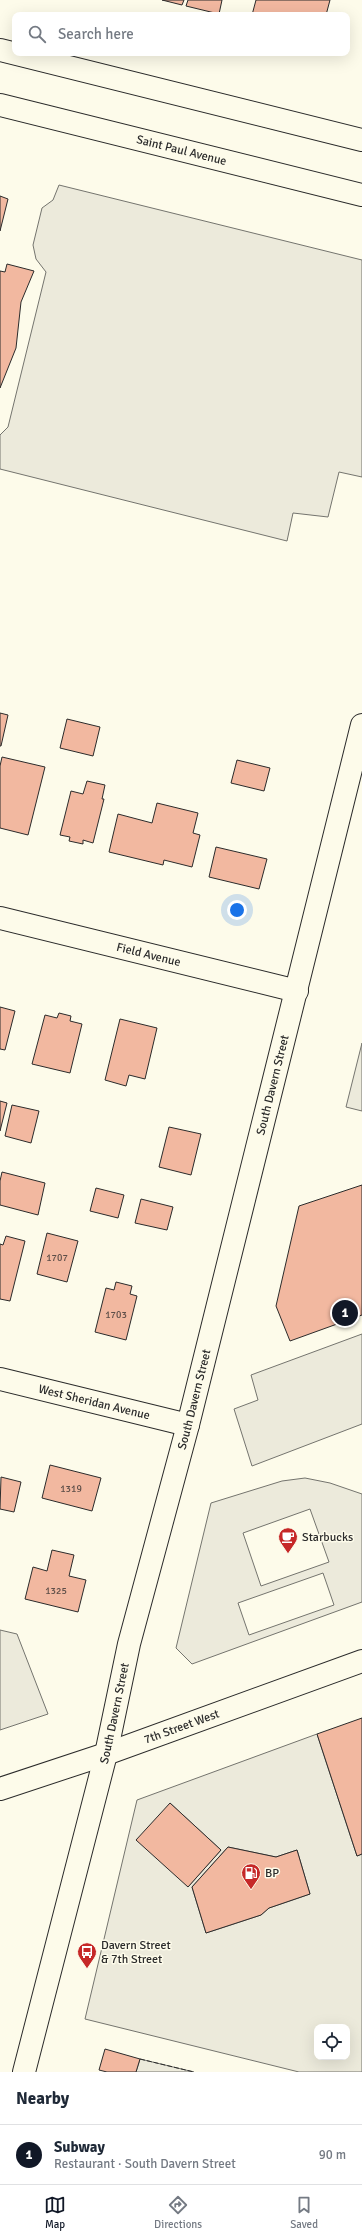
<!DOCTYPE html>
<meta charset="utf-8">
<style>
:root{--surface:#fff;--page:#f6f6f7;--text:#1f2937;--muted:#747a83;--line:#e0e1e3;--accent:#111827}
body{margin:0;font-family:Signika,sans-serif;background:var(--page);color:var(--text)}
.controls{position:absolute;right:12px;bottom:12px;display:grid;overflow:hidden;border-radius:8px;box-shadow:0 4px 16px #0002}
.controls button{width:36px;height:36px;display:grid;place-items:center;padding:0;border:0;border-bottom:1px solid var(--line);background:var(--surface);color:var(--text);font:20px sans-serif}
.you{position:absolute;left:237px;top:910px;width:14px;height:14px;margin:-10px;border:3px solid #fff;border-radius:50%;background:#1a73e8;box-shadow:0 0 0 6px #1a73e833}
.badge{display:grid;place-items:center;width:26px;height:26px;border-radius:50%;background:var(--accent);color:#fff;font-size:13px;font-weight:700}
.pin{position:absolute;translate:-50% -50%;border:2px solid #fff;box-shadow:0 1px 4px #0006}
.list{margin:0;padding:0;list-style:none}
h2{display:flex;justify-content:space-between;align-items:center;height:52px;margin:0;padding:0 16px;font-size:17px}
h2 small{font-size:13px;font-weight:400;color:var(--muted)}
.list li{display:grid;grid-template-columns:26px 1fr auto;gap:12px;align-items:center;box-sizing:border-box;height:60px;padding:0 16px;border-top:1px solid var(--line)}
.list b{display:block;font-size:15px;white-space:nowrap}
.list p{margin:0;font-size:13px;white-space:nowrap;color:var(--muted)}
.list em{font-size:13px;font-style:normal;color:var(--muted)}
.icon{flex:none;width:22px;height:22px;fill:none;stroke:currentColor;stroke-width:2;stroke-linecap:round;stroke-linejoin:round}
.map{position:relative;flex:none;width:362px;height:2072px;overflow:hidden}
.search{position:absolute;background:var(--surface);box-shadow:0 4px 16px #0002;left:12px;right:12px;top:12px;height:44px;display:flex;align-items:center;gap:10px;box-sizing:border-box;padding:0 14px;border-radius:8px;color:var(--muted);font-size:15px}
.sheet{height:112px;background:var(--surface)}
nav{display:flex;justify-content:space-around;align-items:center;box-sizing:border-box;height:56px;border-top:1px solid var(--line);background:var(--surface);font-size:11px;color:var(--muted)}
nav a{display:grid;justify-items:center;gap:2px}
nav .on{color:var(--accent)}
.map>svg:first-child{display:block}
.parking{fill:#eceadb;stroke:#74746e;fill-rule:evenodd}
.building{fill:#f2b8a0;stroke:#2b2b2b}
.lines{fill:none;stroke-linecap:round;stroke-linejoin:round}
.street-casing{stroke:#2b2b2b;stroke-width:24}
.secondary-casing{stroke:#2b2b2b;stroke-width:24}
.primary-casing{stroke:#2b2b2b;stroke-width:24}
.street{stroke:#fdfbea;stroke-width:22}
.secondary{stroke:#fdfbea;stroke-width:22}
.primary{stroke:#fdfbea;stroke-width:22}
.fence{stroke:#2b2b2b;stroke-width:1;stroke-dasharray:5 2;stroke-linecap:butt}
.labels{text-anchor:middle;stroke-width:3;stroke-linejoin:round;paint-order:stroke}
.number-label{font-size:10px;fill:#5d4e48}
.street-label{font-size:12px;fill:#2b2b2b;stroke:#fdfbea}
.poi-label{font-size:12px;fill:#2b2b2b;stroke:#fdfbea;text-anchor:start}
</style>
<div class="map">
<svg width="362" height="2072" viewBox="0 0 362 2072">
<rect width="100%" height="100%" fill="#fdfbea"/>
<path class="parking" d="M 59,185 L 362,260 L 362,477 L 339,472 L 328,517 L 293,513 L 287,541 L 0,469 L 0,435 L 8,427 L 46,272 L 36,259 L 33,245 L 42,208 L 53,200 Z
M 362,1043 L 362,1111 L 346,1107 Z
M 362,1334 L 362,1424 L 252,1466 L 234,1409 L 258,1400 L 251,1375 Z
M 305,1478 L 330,1483 L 362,1494 L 362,1602 L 192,1664 L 176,1648 L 211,1503 L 282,1481 ZM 310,1509 L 329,1562 L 261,1586 L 243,1533 ZM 323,1573 L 334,1605 L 249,1635 L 238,1603 Z
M 0,1630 L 17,1634 L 48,1714 L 0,1730 Z
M 317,1734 L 357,1856 L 362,1854 L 362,2072 L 299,2072 L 85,2019 L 137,1800 ZM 170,1803 L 221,1850 L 188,1887 ZM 228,1847 L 276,1857 L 297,1850 L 310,1894 L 269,1908 L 261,1915 L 206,1933 L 192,1887 ZM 317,2027 L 347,2027 L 347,2057 L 317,2057 Z
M 140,2059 L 194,2072 L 136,2072 Z"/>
<path class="building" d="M 162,0 L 184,0 L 182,5 Z
M 188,0 L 222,0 L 219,14 L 186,6 Z
M 256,0 L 330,0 L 326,15 L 252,15 Z
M 0,196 L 8,199 L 0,231 Z
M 7,264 L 34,271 L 21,302 L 16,348 L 0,388 L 0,271 L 5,272 Z
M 0,713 L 8,715 L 1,746 L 0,746 Z
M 67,719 L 100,727 L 93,756 L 60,748 Z
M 2,757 L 45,767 L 28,835 L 0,828 L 0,766 Z
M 237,760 L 270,768 L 264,791 L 231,783 Z
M 87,781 L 105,785 L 102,799 L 104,799 L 93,843 L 83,840 L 83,844 L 69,841 L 70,837 L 60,835 L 71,791 L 83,794 Z
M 157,803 L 198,813 L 193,833 L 200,835 L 192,867 L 164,860 L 163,865 L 109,852 L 118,814 L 152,823 Z
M 216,847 L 267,859 L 259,889 L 209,877 Z
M 0,1007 L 15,1011 L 5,1050 L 0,1049 Z
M 59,1013 L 71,1016 L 70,1021 L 82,1024 L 70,1073 L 32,1064 L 45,1015 L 57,1018 Z
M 120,1019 L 157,1028 L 145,1079 L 129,1075 L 126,1086 L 105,1080 Z
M 0,1101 L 7,1103 L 0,1131 Z
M 12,1105 L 39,1111 L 31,1143 L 5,1136 Z
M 169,1127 L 201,1134 L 191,1175 L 159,1167 Z
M 2,1172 L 45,1183 L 38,1215 L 0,1205 L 0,1181 Z
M 362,1185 L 362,1315 L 290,1341 L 276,1306 L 299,1206 Z
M 96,1188 L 124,1195 L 118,1218 L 90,1211 Z
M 141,1199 L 173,1207 L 167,1230 L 135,1223 Z
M 47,1233 L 78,1241 L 67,1282 L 37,1274 Z
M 6,1236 L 25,1241 L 10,1301 L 0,1299 L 0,1244 L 3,1245 Z
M 116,1282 L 132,1286 L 130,1294 L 137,1296 L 126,1340 L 95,1332 L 106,1288 L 114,1290 Z
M 50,1465 L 101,1478 L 92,1511 L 42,1498 Z
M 1,1477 L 21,1482 L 14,1512 L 0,1509 Z
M 52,1550 L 74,1555 L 69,1576 L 86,1580 L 78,1612 L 25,1599 L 33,1567 L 47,1571 Z
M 362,1718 L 362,1854 L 357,1856 L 317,1734 Z
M 170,1803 L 221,1850 L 188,1887 L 136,1840 Z
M 228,1847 L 276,1857 L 297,1850 L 310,1894 L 269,1908 L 261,1915 L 206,1933 L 192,1887 Z
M 105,2049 L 140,2059 L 136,2072 L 107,2072 L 99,2070 Z"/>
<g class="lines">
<defs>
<g id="street">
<path id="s1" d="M 0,918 L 297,991"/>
<path id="s2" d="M 0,1379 L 188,1425"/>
</g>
<g id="secondary">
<path d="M 0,50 L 362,140"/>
<path id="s3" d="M 0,105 L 362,195"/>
<path id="s4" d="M 24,2072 L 106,1754 L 129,1644 L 188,1425 L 362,725"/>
</g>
<g id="primary">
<path id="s5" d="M 0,1789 L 106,1754 L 362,1661"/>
</g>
</defs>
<use href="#street" class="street-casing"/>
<use href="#secondary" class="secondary-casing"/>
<use href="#primary" class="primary-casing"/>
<use href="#street" class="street"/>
<use href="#secondary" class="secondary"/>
<use href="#primary" class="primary"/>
<path class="fence" d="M 140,2059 L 194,2072"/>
</g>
<defs>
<symbol id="cafe-pin" viewBox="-11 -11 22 30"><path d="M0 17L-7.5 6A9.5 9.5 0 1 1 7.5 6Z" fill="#c62828" stroke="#fdfbea"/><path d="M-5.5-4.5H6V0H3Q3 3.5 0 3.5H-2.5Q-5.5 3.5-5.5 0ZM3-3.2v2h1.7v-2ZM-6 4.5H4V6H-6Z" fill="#fff"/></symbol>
<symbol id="fuel-pin" viewBox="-11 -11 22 30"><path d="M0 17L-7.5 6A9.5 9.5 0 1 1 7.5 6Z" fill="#c62828" stroke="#fdfbea"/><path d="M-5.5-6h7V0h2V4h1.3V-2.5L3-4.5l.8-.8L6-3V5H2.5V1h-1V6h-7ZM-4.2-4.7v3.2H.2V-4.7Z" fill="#fff"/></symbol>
<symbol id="bus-pin" viewBox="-11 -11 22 30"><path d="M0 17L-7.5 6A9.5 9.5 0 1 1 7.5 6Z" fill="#c62828" stroke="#fdfbea"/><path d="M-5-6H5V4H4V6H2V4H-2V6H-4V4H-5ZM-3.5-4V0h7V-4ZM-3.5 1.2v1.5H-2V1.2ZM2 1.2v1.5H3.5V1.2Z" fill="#fff"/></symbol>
</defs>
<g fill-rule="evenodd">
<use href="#cafe-pin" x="277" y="1526" width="22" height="30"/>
<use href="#fuel-pin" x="240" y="1862" width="22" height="30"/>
<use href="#bus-pin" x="76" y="1941" width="22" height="30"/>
</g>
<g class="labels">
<g class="number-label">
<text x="57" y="1261">1707</text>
<text x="116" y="1318">1703</text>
<text x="71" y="1492">1319</text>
<text x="56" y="1594">1325</text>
</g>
<g class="street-label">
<text dy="4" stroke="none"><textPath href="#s3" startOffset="187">Saint Paul Avenue</textPath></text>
<text dy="4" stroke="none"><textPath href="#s1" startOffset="153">Field Avenue</textPath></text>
<text dy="4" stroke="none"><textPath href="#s4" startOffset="1018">South Davern Street</textPath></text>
<text dy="4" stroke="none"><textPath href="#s4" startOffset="694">South Davern Street</textPath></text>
<text dy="4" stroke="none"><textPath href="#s2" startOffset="97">West Sheridan Avenue</textPath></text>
<text dy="4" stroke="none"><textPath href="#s4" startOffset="370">South Davern Street</textPath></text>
<text dy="4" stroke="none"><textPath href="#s5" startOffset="192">7th Street West</textPath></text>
</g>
<g class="poi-label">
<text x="302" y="1541">Starbucks</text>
<text x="265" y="1877">BP</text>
<text x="101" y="1949">Davern Street<tspan x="101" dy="14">&amp; 7th Street</tspan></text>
</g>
</g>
</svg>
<div class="controls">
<button><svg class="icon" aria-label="locate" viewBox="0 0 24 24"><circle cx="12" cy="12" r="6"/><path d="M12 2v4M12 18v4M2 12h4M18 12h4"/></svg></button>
</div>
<div class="you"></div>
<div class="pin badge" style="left:345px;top:1313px">1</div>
<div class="search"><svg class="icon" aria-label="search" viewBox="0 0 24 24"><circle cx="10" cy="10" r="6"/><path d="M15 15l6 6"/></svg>Search here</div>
</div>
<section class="sheet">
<h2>Nearby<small></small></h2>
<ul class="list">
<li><span class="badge">1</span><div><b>Subway</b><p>Restaurant · South Davern Street</p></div><em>90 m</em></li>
</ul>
</section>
<nav>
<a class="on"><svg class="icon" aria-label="map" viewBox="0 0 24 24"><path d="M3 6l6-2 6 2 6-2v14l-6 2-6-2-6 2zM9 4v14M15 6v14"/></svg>Map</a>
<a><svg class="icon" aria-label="directions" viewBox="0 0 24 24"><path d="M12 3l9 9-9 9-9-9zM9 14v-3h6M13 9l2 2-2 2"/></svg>Directions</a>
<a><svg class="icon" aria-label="saved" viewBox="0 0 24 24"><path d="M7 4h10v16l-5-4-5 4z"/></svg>Saved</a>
</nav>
